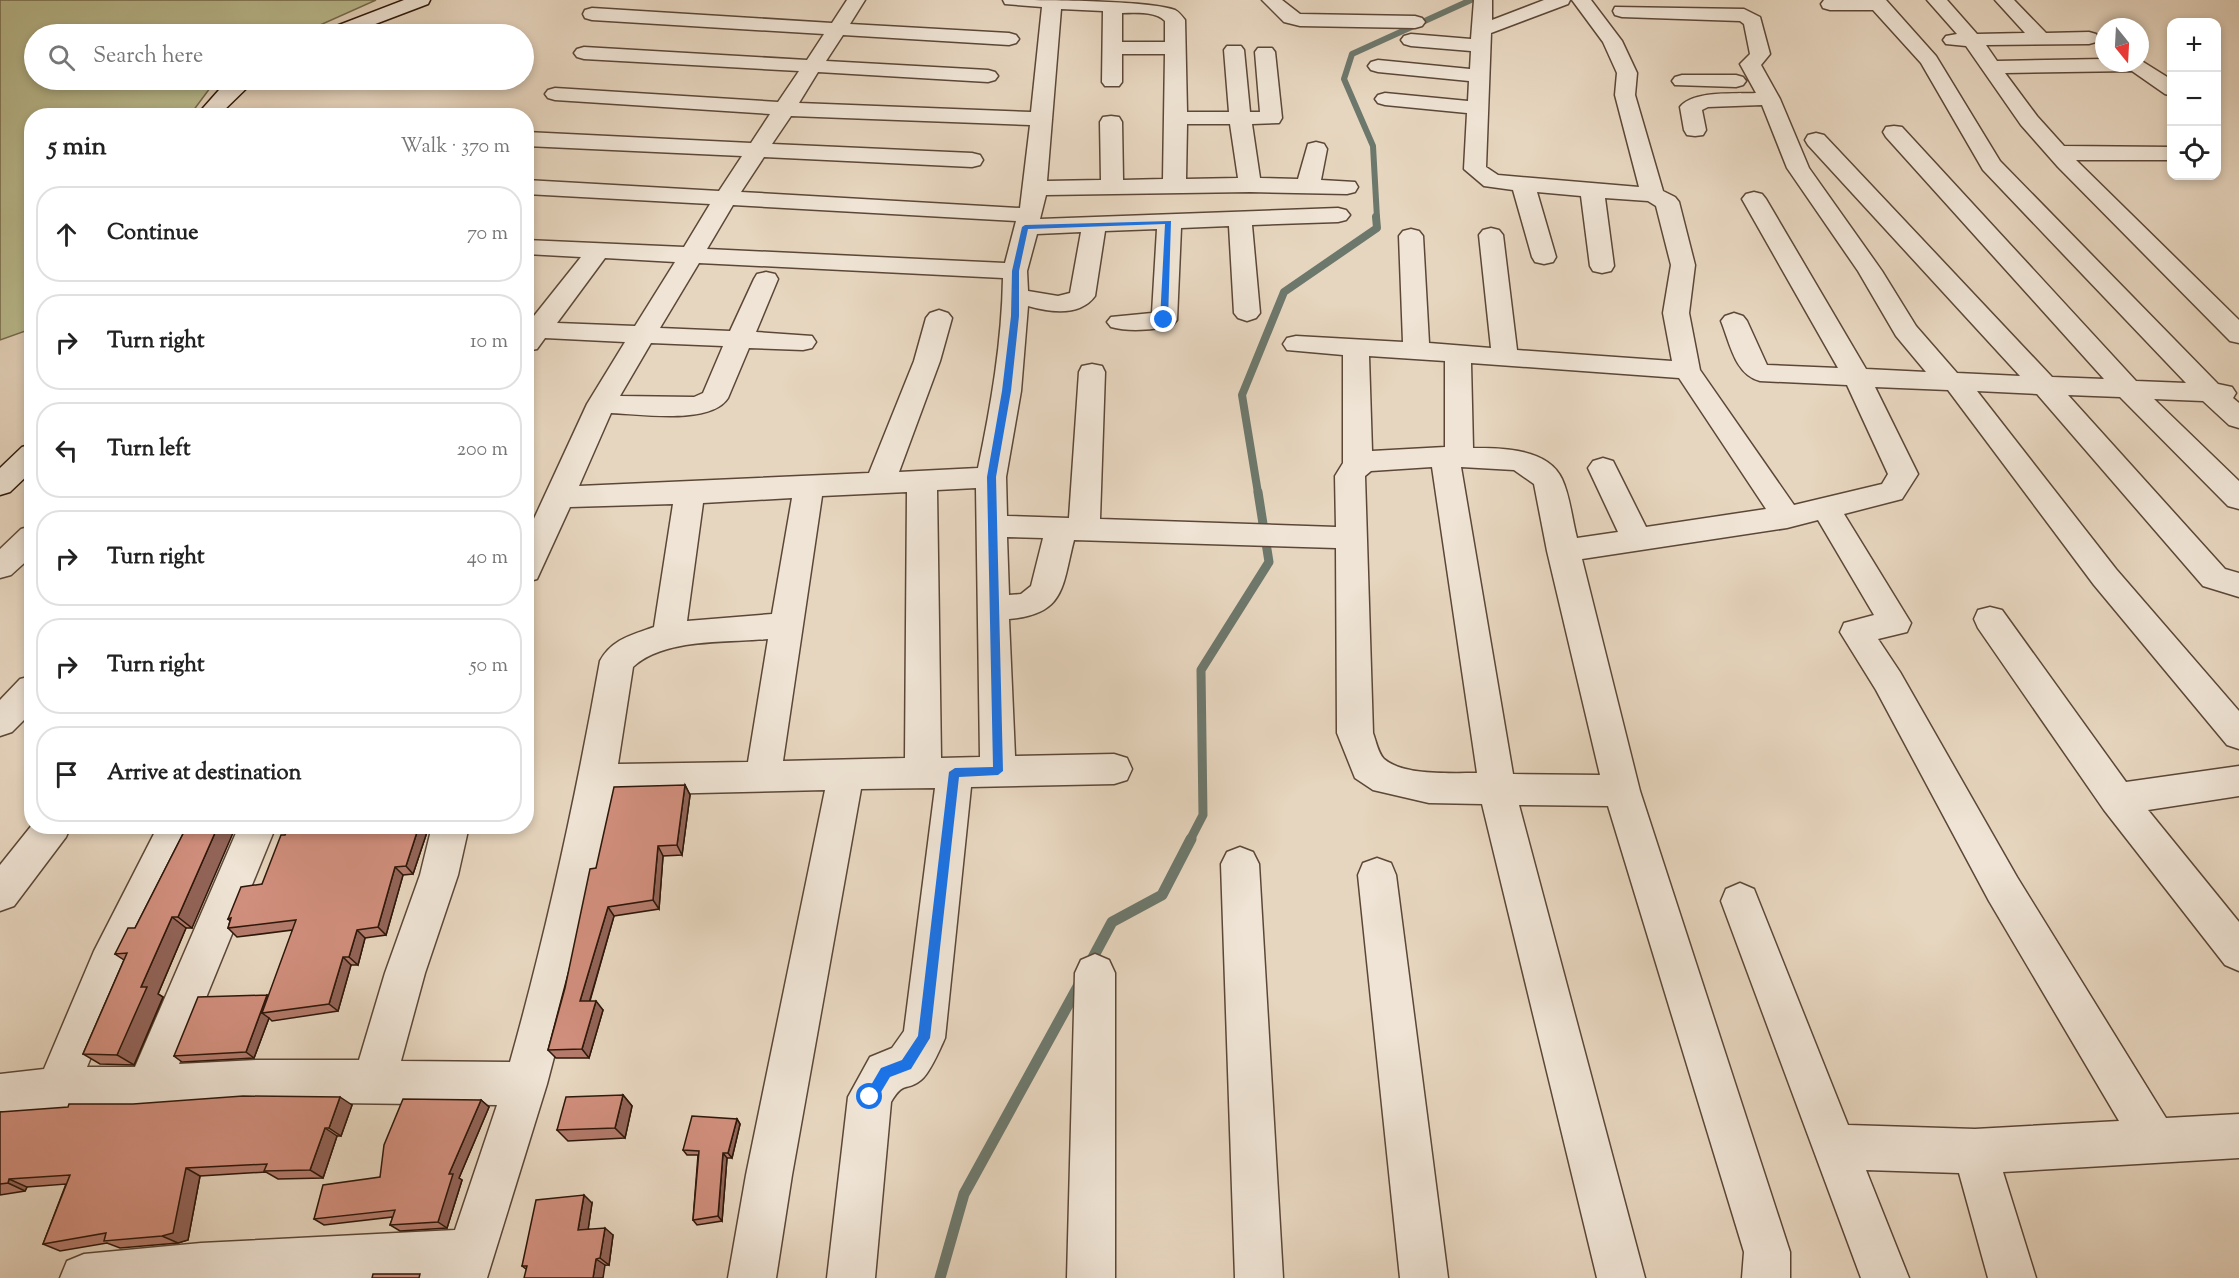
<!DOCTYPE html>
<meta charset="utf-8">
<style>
:root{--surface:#fff;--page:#f6f6f6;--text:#222;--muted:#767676;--line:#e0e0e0}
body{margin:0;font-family:"Sorts Mill Goudy",serif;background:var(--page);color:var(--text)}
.controls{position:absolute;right:18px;top:18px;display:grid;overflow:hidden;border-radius:12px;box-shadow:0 3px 9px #0003}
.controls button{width:54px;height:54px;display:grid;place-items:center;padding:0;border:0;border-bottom:2px solid var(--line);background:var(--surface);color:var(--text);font:30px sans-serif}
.compass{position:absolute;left:2095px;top:18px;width:54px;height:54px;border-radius:50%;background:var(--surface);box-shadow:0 3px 9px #0003;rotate:162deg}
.stop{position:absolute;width:18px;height:18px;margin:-14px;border:4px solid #1a73e8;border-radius:50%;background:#fff}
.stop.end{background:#1a73e8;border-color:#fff;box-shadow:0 2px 6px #0008}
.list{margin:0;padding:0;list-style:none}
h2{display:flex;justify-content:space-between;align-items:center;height:78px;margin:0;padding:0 24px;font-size:26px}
h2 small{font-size:20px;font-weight:400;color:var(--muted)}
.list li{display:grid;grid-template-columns:39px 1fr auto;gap:18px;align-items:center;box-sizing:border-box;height:96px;margin:0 12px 12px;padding:0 12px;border:2px solid var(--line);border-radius:24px}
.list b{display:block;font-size:22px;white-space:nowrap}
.list em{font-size:20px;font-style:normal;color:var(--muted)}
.icon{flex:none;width:33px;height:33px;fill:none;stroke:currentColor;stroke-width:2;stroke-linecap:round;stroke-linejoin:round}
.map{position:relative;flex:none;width:2239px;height:1278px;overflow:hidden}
.search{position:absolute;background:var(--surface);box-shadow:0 3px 9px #0003;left:24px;top:24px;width:510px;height:66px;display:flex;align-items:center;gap:15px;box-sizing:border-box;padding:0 21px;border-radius:33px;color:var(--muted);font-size:22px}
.panel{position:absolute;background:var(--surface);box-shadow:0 3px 9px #0003;left:24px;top:108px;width:510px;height:726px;border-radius:24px}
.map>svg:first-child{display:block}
.green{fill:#babc8f;stroke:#746a4c;stroke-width:1.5}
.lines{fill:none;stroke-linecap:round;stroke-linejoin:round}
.stream-far3{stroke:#6d786c;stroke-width:6}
.stream-far2{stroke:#6d786c;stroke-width:8}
.stream-far1{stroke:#6d786c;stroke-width:9}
.stream{stroke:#6d786c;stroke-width:11}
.street-casing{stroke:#5c4737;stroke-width:3}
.secondary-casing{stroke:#2e170a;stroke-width:3}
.street{fill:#efe4d5;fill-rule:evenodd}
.secondary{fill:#efe4d5;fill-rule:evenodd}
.wall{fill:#b47b6c;stroke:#2e170a;stroke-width:1.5}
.shaded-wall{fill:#926458;stroke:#2e170a;stroke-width:1.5}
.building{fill:#d18f7d;stroke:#2e170a;stroke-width:1.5}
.route{fill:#1a73e8}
</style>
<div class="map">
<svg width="2239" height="1278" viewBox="0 0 2239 1278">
<rect width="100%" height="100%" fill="#e7d6bf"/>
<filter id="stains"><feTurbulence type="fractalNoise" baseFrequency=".00333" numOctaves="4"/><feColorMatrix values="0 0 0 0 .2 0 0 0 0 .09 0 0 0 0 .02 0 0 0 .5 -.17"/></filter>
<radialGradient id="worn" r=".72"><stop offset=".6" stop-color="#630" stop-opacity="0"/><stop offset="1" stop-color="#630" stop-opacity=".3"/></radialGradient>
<path class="green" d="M 0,0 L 376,0 L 300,34 L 34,34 L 34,80 L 216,80 L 190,115 L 32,116 L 31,329 L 0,340 Z"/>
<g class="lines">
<path class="stream-far3" d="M 1377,218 L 1373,146 L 1344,79 L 1352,54 L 1471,0"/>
<path class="stream-far2" d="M 1258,493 L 1242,395 L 1284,292 L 1377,228 L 1376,217"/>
<path class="stream-far1" d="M 1190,840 L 1203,815 L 1201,670 L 1269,562 L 1258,492"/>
<path class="stream" d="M 1090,963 L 1112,922 L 1162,895 L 1191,839
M 940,1278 L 964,1194 L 1080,983"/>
<defs>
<path id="street" d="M 847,0 L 865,0 L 850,24 L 1009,33 L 1016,35 L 1019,39 L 1016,43 L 1009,45 L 843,35 L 826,61 L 988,70 L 995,72 L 998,76 L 995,80 L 988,82 L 818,72 L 799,103 L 1031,112 L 1042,7 L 1005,4 L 1003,0 C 1038,0 1148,0 1175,10 C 1179,12 1182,16 1185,20 L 1187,112 L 1229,112 L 1224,50 L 1227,46 L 1241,46 L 1244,50 L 1250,112 L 1260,112 L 1255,52 L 1258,48 L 1272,48 L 1275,52 L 1282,118 L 1279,123 L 1252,124 L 1260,178 L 1298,179 L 1308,144 L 1316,142 L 1324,144 L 1327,149 L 1321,180 L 1355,182 L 1358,187 L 1355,192 L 1347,194 L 1250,192 L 1046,195 L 1040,219 L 1338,208 L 1346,210 L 1350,215 L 1346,220 L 1338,222 L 1252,225 L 1260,313 L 1256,318 L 1247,321 L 1238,318 L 1234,313 L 1229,226 L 1181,228 L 1177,320 L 1173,325 C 1155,330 1129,332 1111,327 L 1107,322 L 1111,317 L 1152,313 L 1157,229 L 1105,231 L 1095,296 C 1080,317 1049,312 1028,306 L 1021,391 L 1006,477 L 1007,516 L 1069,518 L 1079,372 L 1082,366 L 1092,364 L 1102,366 L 1105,372 L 1100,519 L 1336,527 L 1335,476 L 1343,463 L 1343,355 L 1287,350 L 1283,344 L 1287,338 L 1296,336 L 1403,342 L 1399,236 L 1403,231 L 1411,229 L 1419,231 L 1423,236 L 1429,343 L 1491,348 L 1479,235 L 1483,230 L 1491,228 L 1499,230 L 1503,235 L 1517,350 L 1672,361 L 1663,313 L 1671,265 L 1656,206 L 1648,201 L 1605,198 L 1614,266 L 1611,271 L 1602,273 L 1593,271 L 1590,266 L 1581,196 L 1537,192 L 1556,257 L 1553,262 L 1544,264 L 1535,262 L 1532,257 L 1513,190 L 1484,186 L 1464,169 L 1467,113 L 1385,105 L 1378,103 L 1375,99 L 1378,95 L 1385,93 L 1468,101 L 1469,81 L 1378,72 L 1371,70 L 1368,66 L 1371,62 L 1378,60 L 1470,69 L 1471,51 L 1411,46 L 1404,44 L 1401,40 L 1404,36 L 1411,34 L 1471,39 L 1474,0 L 1492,0 L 1492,20 L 1544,0 L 1570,0 L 1568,4 L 1491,33 L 1486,167 L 1498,175 L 1639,187 L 1615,95 L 1617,73 L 1603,42 L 1572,0 L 1591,0 L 1622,41 L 1637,73 L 1635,95 L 1663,191 L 1675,197 L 1679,202 L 1695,265 L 1689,313 L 1700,370 L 1794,505 L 1882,484 L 1888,474 L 1847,385 L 1760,381 C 1735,375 1730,343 1721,321 L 1725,316 L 1734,313 L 1743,316 L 1747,321 L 1767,365 L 1838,368 L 1742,199 L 1746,194 L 1754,192 L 1762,194 L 1766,199 L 1866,369 L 1926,372 L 1896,336 L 1858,271 L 1787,168 L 1762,105 L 1708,107 L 1702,110 L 1706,130 L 1703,135 L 1695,136 L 1687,135 L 1684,130 L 1680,107 C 1693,90 1737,94 1756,93 L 1740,64 L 1750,54 L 1744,24 L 1740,21 L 1622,17 L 1615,15 L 1613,11 L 1615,7 L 1744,9 L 1760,17 L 1770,54 L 1761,65 L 1780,99 L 1809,168 L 1882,271 L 1916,326 L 1957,373 L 2020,376 L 1808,145 L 1805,140 L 1808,135 L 1816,133 L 1824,135 L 2052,377 L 2104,379 L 1886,137 L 1883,132 L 1886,127 L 1894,126 L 1902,127 L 2136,381 L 2186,383 L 1983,170 L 1921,63 L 1873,10 L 1830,10 L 1823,8 L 1821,4 L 1824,0 L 1886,0 L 1936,56 L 2000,161 L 2218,384 L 2232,387 L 2236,393 L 2233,398 L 2239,403 L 2239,428 L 2229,425 L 2203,401 L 2154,399 L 2239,481 L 2239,509 L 2228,506 L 2120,397 L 2068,395 L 2225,569 L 2239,573 L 2239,597 L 2203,586 L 2037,394 L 1977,391 L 2116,569 L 2239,711 L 2239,749 L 2227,745 L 2094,585 L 1948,390 L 1875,387 L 1918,474 L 1902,499 L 1844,514 L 1911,623 L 1907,632 L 1878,639 L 1900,672 L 2017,877 L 2166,1118 L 2239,1114 L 2239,1158 L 2003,1172 L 2036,1278 L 1988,1278 L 1959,1173 L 1866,1170 L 1909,1278 L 1861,1278 L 1721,901 L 1726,889 L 1740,883 L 1754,889 L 1848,1125 L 1975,1129 L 2119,1121 L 1989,901 L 1876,690 L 1840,632 L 1844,623 L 1874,615 L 1818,520 L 1787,528 L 1582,559 L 1640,791 L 1790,1252 L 1790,1278 L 1742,1278 L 1744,1252 L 1608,806 L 1519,805 L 1645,1278 L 1597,1278 L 1482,804 L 1429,803 L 1373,790 L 1355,778 L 1337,733 L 1336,548 L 1074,540 C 1062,586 1066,614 1009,619 L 1015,756 L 1114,754 L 1127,758 L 1132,769 L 1127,780 L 1114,784 L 971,787 L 945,1038 C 940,1049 930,1073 921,1080 C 906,1092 904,1080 891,1102 L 875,1278 L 827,1278 L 848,1097 L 870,1057 L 892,1048 L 904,1031 L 935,788 L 861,789 L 792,1175 L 776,1278 L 728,1278 L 746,1175 L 825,790 L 612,795 L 570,996 L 547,1084 L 487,1278 L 60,1278 L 67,1261 L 84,1254 L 201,1243 L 455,1230 L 497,1105 L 256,1102 L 148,1110 L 57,1111 L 0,1118 L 0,1074 L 44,1069 L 94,951 L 158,826 L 195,826 L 126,970 L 87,1067 L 135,1067 L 239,826 L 276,826 L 179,1064 L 256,1060 L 359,1060 L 385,973 L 420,875 L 432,826 L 469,826 L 458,875 L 425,973 L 401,1061 L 510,1062 C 547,930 576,796 600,661 C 612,639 632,635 654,627 L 673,504 L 570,507 L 537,579 L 526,582 L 526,536 L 587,404 L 625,342 L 545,338 L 537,349 L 526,351 L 526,326 L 581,257 L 526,254 L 526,240 L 684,247 L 710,204 L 526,194 L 526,180 L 719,191 L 742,156 L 526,146 L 526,132 L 751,143 L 770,114 L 555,100 L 548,98 L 545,94 L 548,90 L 555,88 L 778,102 L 799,71 L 584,59 L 577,57 L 574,53 L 577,49 L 584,47 L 807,60 L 824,34 L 592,20 L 585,18 L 583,14 L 585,10 L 592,8 L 832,23 ZM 1061,9 L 1103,11 L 1102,82 L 1105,86 L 1119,86 L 1122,82 L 1122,54 L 1165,54 L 1163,179 L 1123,180 L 1122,122 L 1119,117 L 1111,116 L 1103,117 L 1100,122 L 1101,180 L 1047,181 ZM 1122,13 C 1136,13 1155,11 1165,21 L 1165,42 L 1122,42 ZM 791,116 L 1030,125 L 1020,208 L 741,192 L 764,157 L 972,167 L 980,165 L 983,160 L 980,155 L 972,153 L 772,144 ZM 1187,124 L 1230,124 L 1238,178 L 1186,179 ZM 733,205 L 1016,221 L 1005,263 L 707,249 ZM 1081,232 L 1070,293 L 1058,296 L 1028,291 L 1027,271 L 1037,234 ZM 605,258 L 675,262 L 635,326 L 557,323 ZM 699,263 L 1003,278 C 1002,342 991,405 978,468 L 899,472 L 940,361 L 952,318 L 948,313 L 939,310 L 930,313 L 926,318 L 914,361 L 869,473 L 579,486 L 611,413 C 640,414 711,425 728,398 L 749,348 L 803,350 L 812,348 L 816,342 L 812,336 L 756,332 L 778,279 L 775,274 L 766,272 L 757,274 L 754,279 L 730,331 L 660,328 ZM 651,343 L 723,346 L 703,393 L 694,397 L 620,396 ZM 1369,356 L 1445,361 L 1445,447 L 1372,451 ZM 1471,363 L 1679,378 L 1766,509 L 1646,527 L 1613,461 L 1603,458 L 1593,461 L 1588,468 L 1618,532 L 1577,538 C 1572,519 1570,496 1562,479 C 1548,448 1501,448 1473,448 ZM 1432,467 L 1477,773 C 1451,773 1404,776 1384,759 C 1378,753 1376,741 1373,733 L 1365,476 L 1371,471 ZM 1461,467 L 1514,470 L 1534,484 L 1547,551 L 1600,775 L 1513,774 ZM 976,488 L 980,757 L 941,758 L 937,490 ZM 907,492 L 905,758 L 783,761 L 822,496 ZM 792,498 L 772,614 L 687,621 L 703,503 ZM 1007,537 L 1043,538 L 1031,586 L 1021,594 L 1009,595 ZM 768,639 L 748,762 L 618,764 L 633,667 C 664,638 727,643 768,639 Z
M 1262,0 L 1282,0 L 1300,14 L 1415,16 L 1422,18 L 1425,22 L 1422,26 L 1415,28 L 1300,26 L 1284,22 Z
M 1927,0 L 1947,0 L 1977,34 L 2025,33 L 1995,0 L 2014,0 L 2046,33 L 2089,32 L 2096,34 L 2099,38 L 2096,42 L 2089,44 L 1986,45 L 1997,61 L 2104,59 L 2104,63 L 2140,63 L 2140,60 L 2172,80 L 2172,96 L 2165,94 L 2132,71 L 2005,73 L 2037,116 L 2064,146 L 2172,147 L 2172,159 L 2169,160 L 2076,160 L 2239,320 L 2239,343 L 2230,341 L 2058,167 L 2021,125 L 1966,46 L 1946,44 L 1943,40 L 1946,36 L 1957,34 Z
M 1682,75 L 1736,75 L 1743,77 L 1746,81 L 1743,85 L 1736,87 L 1675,85 L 1672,81 L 1675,77 Z
M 32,526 L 32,556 L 11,575 L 0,578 L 0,549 L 21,529 Z
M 1990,607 L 2002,610 L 2126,782 L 2239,766 L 2239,796 L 2148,810 L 2239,922 L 2239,971 L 2225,965 L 2104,810 L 1978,628 L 1974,619 L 1978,610 Z
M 32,676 L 32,712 L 12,732 L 0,736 L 0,700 L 20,679 Z
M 32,825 L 71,826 L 66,837 L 14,906 L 0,911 L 0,865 Z
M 1240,847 L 1253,852 L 1259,864 L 1283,1278 L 1235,1278 L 1221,864 L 1227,852 Z
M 1377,858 L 1391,863 L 1396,875 L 1448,1278 L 1400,1278 L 1358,875 L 1363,863 Z
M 1095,954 L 1109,960 L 1115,973 L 1115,1278 L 1067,1278 L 1075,973 L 1081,960 Z"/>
<path id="secondary" d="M 404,0 L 430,0 L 428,4 L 349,34 L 323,34 L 326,30 Z
M 233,80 L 255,80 L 218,116 L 196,116 L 219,90 Z
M 32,444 L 32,471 L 10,492 L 0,495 L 0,468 L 22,447 Z"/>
</defs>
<use href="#street" class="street-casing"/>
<use href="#secondary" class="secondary-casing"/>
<use href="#street" class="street"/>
<use href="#secondary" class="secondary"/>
</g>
<path class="wall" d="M 685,785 L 690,795 L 682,855 L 663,856 L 659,909 L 614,916 L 590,1001 L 603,1010 L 589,1058 L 556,1058 L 548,1050 L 596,868 Z
M 187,826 L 192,928 L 186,928 L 158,994 L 163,997 L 134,1065 L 100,1064 L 83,1054 L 124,960 L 115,954 L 135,928 Z
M 429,826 L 413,874 L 403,875 L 386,935 L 365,938 L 358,965 L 351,965 L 338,1011 L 272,1021 L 269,1018 L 254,1058 L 182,1062 L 174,1056 L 267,995 L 269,996 L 293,930 L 237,937 L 228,928 L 230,921 L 228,919 L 262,884 Z
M 623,1095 L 632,1106 L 625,1138 L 568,1141 L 557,1130 Z
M 481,1100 L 489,1107 L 459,1178 L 462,1180 L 447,1228 L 400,1231 L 390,1225 L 393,1217 L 324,1225 L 314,1219 L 380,1177 Z
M 352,1105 L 341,1136 L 337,1136 L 323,1178 L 278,1179 L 266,1172 L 200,1176 L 188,1240 L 178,1243 L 120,1248 L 107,1243 L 60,1251 L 43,1244 L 66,1184 L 27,1187 L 25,1191 L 0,1195 L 0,1112 Z
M 737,1119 L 740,1124 L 732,1158 L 727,1158 L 722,1221 L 697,1225 L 693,1220 L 698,1155 L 687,1155 L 683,1150 Z
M 592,1203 L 588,1229 L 613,1235 L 609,1265 L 526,1269 L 522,1266 Z"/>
<path class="shaded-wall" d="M 685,785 L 690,795 L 682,855 L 677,845 Z
M 218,826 L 236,826 L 192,928 L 178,917 Z
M 419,826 L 429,826 L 413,874 L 406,866 Z
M 658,846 L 663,856 L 659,909 L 653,900 Z
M 395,867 L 403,875 L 386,935 L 378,927 Z
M 608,907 L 614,916 L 587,1010 L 580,1001 Z
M 172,917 L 186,928 L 158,994 L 163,997 L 134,1065 L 117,1055 L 141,987 Z
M 357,930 L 365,938 L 358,965 L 349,957 Z
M 343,957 L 351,965 L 338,1011 L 329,1004 Z
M 267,995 L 275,1001 L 262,1013 L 269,1018 L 254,1058 L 246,1052 Z
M 596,1001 L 603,1010 L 589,1058 L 582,1049 Z
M 623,1095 L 632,1106 L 625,1138 L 615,1128 Z
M 340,1097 L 352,1105 L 341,1136 L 329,1128 Z
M 481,1100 L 489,1107 L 459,1178 L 462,1180 L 447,1228 L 438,1222 L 449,1174 Z
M 737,1119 L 740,1124 L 732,1158 L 728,1153 Z
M 325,1128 L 337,1136 L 323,1178 L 310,1170 Z
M 723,1153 L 727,1158 L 722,1221 L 718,1216 Z
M 186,1168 L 200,1176 L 188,1240 L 178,1243 L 162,1236 Z
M 9,1179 L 27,1187 L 25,1191 L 8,1183 Z
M 584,1195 L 592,1203 L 587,1237 L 578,1230 Z
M 605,1228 L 613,1235 L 609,1265 L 600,1258 Z
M 596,1259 L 605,1265 L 603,1278 L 593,1278 Z"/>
<path class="building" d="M 685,785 L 677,845 L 658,846 L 653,900 L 608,907 L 580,1001 L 596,1001 L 582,1049 L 548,1050 L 565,988 L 590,869 L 596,868 L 614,787 Z
M 187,826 L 218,826 L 178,917 L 172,917 L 141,987 L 147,987 L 117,1055 L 83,1054 L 127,953 L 115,954 L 128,928 L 135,928 Z
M 289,826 L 419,826 L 406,866 L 395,867 L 378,927 L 357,930 L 349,957 L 343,957 L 329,1004 L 262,1013 L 296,920 L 228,928 L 231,918 L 228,919 L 241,887 L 262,884 L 281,835 L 285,835 Z
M 267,995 L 246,1052 L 174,1056 L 198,997 Z
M 623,1095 L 615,1128 L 557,1130 L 566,1097 Z
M 243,1096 L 340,1097 L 329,1128 L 325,1128 L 310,1170 L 264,1171 L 267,1164 L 186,1168 L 173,1233 L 162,1236 L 104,1241 L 106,1233 L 43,1244 L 70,1175 L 9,1179 L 8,1183 L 0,1184 L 0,1112 L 68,1107 L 69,1104 L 133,1104 Z
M 403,1099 L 481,1100 L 449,1174 L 453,1174 L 438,1222 L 390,1225 L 395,1210 L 314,1219 L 323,1185 L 380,1177 L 384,1145 Z
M 692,1116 L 737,1119 L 728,1153 L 723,1153 L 718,1216 L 693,1220 L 699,1151 L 683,1150 Z
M 584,1195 L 578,1230 L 605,1228 L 600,1258 L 596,1259 L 593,1278 L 524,1278 L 527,1266 L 522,1266 L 536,1200 Z
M 373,1274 L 420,1274 L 419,1278 L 372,1278 Z"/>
<path class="route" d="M 1171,221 L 1168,320 L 1164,323 L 1160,320 L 1165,224 L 1028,229 L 1019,271 L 1019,316 L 1011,391 L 996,477 L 1003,771 L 998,775 L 959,777 L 930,1038 L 911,1069 L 890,1077 L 875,1102 L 870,1104 L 865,1102 L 864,1097 L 881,1068 L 902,1060 L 918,1036 L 949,772 L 955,768 L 993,767 L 987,477 L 1002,391 L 1011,316 L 1012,271 L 1022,227 L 1025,225 Z"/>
<rect width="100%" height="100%" filter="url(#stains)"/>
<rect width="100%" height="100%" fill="url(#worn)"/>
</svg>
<div class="controls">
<button>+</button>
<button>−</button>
<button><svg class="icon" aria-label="locate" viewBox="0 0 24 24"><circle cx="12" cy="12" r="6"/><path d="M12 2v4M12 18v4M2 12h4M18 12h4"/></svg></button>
</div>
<svg class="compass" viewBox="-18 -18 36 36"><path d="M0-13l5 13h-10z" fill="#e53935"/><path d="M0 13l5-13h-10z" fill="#767676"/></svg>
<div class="stop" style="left:870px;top:1097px"></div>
<div class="stop end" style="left:1164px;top:320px"></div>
<div class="search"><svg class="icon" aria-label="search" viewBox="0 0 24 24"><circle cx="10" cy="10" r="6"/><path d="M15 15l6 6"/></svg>Search here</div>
<section class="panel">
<h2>5 min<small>Walk · 370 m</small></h2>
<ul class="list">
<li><svg class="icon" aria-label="ahead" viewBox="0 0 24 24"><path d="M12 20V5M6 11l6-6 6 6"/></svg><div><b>Continue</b></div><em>70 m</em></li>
<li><svg class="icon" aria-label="right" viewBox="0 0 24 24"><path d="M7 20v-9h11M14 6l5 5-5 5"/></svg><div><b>Turn right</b></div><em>10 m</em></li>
<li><svg class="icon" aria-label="left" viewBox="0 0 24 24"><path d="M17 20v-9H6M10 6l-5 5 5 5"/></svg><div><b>Turn left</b></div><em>200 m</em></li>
<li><svg class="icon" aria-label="right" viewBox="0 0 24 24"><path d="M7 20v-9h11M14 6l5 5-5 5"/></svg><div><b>Turn right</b></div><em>40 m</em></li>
<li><svg class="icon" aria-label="right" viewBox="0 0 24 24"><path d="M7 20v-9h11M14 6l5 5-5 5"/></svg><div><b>Turn right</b></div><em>50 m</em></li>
<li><svg class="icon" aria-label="arrive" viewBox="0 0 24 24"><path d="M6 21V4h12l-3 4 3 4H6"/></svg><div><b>Arrive at destination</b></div></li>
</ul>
</section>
</div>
